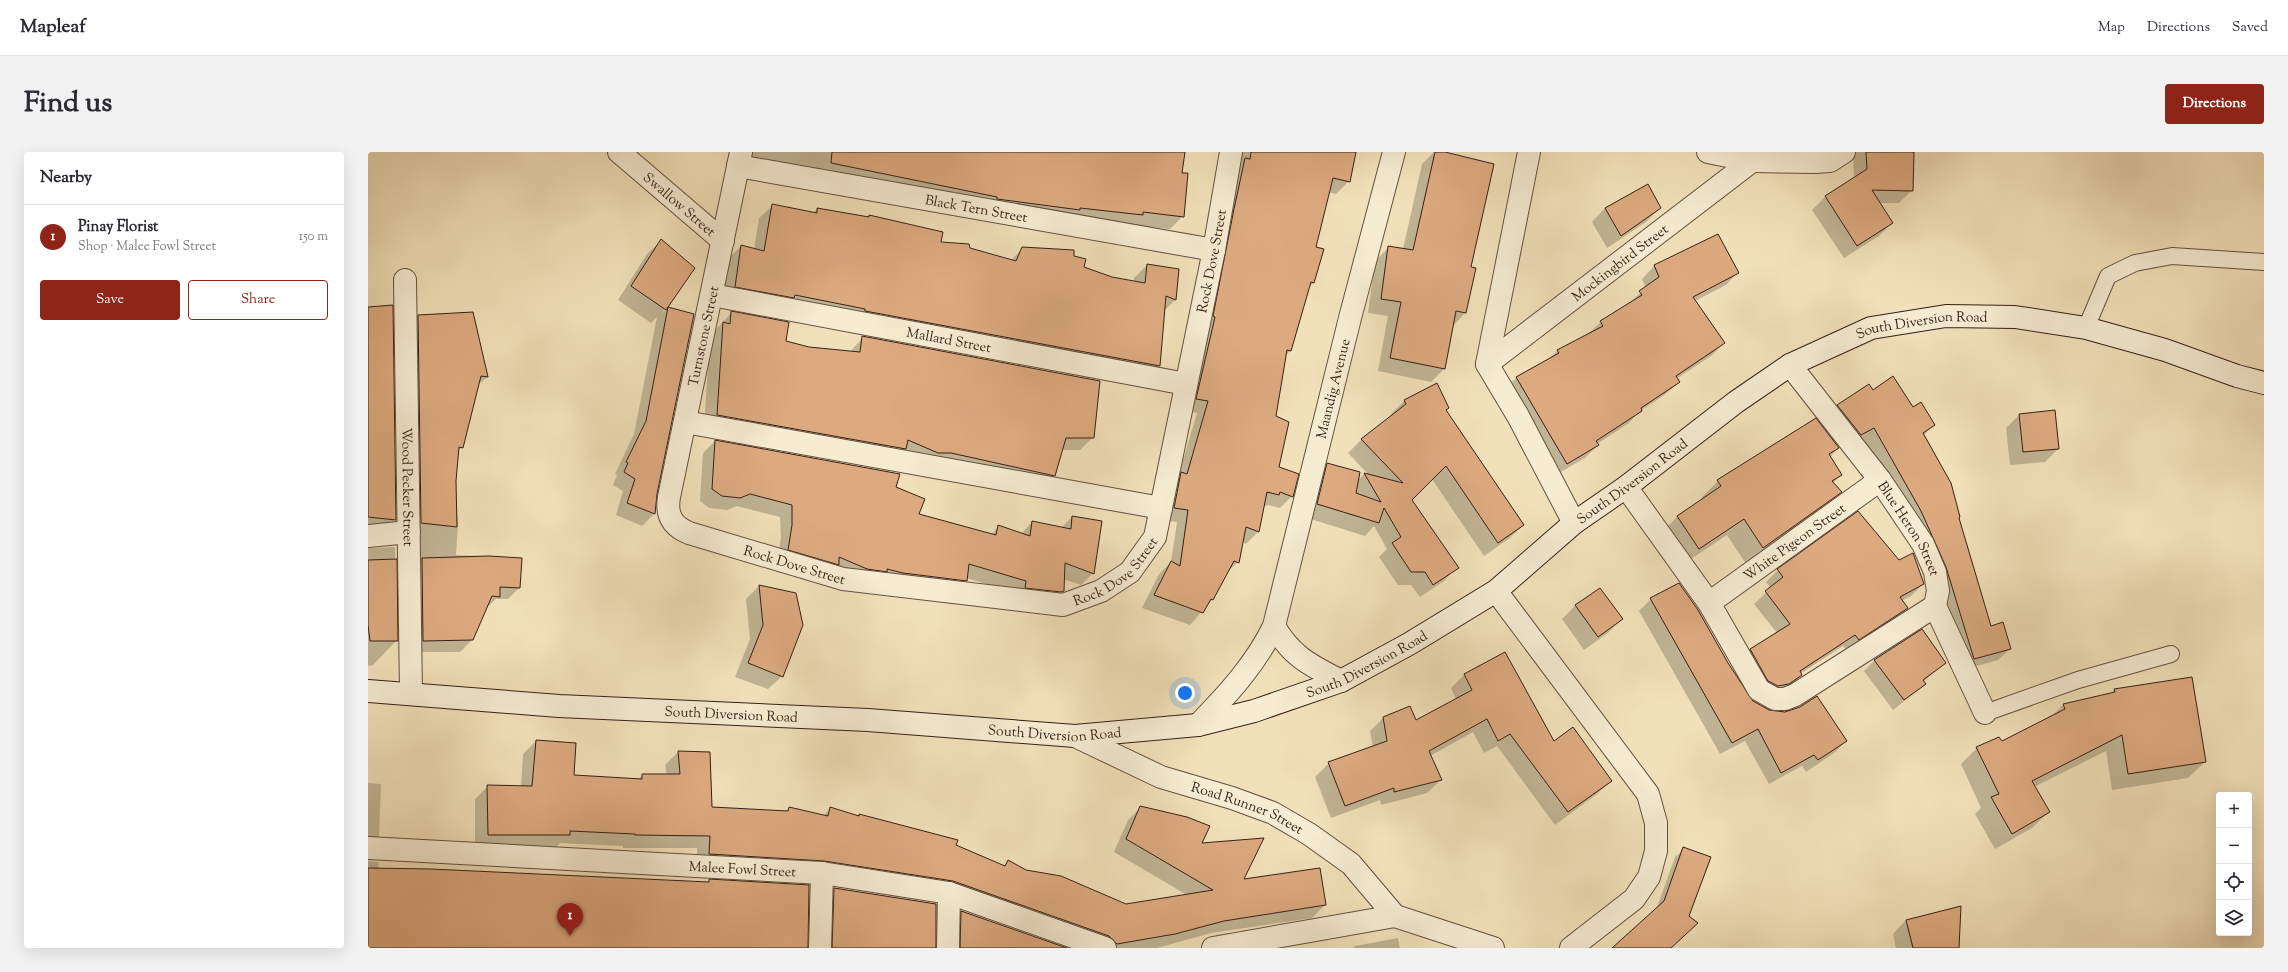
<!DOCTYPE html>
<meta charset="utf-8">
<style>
:root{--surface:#fff;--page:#f2f2f3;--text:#2b2b33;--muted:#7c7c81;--line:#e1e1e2;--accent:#8f2418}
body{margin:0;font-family:"Sorts Mill Goudy",serif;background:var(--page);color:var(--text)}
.controls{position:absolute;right:12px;bottom:12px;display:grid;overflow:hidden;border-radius:4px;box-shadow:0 4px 16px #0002}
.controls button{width:36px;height:36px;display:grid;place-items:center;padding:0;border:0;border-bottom:1px solid var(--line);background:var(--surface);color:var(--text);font:20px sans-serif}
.you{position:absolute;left:817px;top:541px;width:14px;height:14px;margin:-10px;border:3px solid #fff;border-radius:50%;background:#1a73e8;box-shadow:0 0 0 6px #1a73e833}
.badge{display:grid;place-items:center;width:26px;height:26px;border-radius:50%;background:var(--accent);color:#fff;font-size:13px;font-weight:700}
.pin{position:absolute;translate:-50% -33px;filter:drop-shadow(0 1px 2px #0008)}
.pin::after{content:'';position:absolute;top:21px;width:14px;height:12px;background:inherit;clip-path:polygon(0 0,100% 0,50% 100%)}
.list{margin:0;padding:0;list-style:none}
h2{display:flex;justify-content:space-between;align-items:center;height:52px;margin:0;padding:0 16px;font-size:17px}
h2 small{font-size:13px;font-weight:400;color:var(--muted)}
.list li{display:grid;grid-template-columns:26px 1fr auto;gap:12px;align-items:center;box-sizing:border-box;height:64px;padding:0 16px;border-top:1px solid var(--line)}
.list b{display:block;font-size:15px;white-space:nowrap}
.list p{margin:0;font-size:13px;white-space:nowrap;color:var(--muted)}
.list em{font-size:13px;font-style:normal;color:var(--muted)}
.actions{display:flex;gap:8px;padding:12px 16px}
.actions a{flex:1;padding:9px 0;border:1px solid var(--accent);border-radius:4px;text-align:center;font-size:14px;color:var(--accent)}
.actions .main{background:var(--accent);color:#fff}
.icon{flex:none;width:22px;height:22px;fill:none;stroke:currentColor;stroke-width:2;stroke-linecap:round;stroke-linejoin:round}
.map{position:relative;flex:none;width:1896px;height:796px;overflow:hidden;border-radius:4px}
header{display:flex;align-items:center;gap:24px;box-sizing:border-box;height:56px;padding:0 20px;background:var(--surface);border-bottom:1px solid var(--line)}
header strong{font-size:19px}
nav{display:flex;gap:22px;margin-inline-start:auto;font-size:14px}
.intro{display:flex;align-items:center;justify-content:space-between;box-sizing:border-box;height:96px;padding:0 24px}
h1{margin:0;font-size:28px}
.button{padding:10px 18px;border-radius:4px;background:var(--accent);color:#fff;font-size:14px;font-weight:700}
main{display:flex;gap:24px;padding:0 24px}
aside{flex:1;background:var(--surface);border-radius:4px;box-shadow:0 4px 16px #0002}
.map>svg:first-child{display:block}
.shadow{fill:#0003}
.building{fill:#ddaa80;stroke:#351f17}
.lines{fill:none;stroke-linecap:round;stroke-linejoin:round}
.service-casing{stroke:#645040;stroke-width:18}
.minor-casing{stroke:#645040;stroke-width:24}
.tertiary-casing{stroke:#645040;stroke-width:24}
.secondary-casing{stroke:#351f17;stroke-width:24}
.service{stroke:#f6ecd2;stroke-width:16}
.minor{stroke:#f6ecd2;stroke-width:22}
.tertiary{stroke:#f6ecd2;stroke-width:22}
.secondary{stroke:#f6ecd2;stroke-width:22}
.labels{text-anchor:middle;stroke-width:4;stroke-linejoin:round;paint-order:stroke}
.street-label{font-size:14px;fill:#351f17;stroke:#f6ecd2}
</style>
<header>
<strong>Mapleaf</strong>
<nav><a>Map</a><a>Directions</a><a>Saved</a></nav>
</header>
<div class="intro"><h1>Find us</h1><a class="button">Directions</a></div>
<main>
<aside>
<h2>Nearby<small></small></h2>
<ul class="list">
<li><span class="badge">1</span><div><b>Pinay Florist</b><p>Shop · Malee Fowl Street</p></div><em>150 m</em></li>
</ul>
<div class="actions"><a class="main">Save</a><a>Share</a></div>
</aside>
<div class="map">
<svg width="1896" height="796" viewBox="0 0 1896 796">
<rect width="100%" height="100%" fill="#f1e1ba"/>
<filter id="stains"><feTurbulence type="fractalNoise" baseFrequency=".005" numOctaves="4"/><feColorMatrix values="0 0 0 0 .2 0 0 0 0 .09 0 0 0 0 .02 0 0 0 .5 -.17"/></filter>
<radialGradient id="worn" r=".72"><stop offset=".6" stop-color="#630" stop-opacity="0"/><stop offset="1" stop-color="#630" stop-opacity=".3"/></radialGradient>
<path class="shadow" d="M 384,0 L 816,0 L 813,22 L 815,64 L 802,77 L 764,73 L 377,15 Z
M 874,0 L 987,0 L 981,29 L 968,42 L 960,40 L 947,96 L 946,130 L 941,135 L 922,199 L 917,204 L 907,264 L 910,315 L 924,344 L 912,356 L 900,353 L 895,355 L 890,380 L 878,392 L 874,390 L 870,410 L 857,422 L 844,448 L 822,473 L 774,456 L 791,422 L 803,410 L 809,370 L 794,368 L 810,325 L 829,261 L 817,259 Z
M 1066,0 L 1073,0 L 1102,116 L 1107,117 L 1097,161 L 1085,174 L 1076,217 L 1063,230 L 1010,219 L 1020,164 L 1000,161 L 1007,109 L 1021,95 L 1035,97 L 1054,12 Z
M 1485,0 L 1546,0 L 1544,38 L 1531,51 L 1511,51 L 1524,71 L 1511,84 L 1476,106 L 1444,58 L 1457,45 L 1486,27 Z
M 404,54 L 445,61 L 449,57 L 500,65 L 502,64 L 572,91 L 601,96 L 642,109 L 655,96 L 705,105 L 715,116 L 744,126 L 766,130 L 766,126 L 779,113 L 810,118 L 807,148 L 795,160 L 791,214 L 779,227 L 354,147 L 360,107 L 373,94 L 386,97 L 391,66 Z
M 1237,56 L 1292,56 L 1278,70 L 1239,96 L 1224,70 Z
M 1350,83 L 1370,120 L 1358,133 L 1327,149 L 1356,191 L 1343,204 L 1308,227 L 1311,230 L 1298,242 L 1272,259 L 1261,271 L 1229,292 L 1230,293 L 1217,306 L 1186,324 L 1136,238 L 1148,226 L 1180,208 L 1190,198 L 1220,182 L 1233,170 L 1259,153 L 1278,136 L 1274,127 L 1286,114 Z
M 293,89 L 326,117 L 294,161 L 300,157 L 286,362 L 274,374 L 248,363 L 255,339 L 245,333 L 249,323 L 247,322 L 266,282 L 289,165 L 283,171 L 250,148 L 279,102 Z
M 24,154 L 27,368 L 14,381 L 0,383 L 0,156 Z
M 364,160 L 417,190 L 441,196 L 482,200 L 495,185 L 725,285 L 712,298 L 693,298 L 686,324 L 673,336 L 336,276 L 342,184 Z
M 50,164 L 119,225 L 109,234 L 94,295 L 89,300 L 87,329 L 90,371 L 88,403 L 153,406 L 151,436 L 140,447 L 128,447 L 118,456 L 104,488 L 92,500 L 44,500 L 39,176 Z
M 1504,239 L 1545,256 L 1566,273 L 1555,284 L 1590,366 L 1622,475 L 1642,497 L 1630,508 L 1595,518 L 1542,370 L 1494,286 L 1482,294 L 1459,265 L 1470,254 Z
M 1036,249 L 1077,258 L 1155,373 L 1142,386 L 1116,404 L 1064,327 L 1043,348 L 1089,415 L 1076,429 L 1052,445 L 1043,433 L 1030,433 L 1011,405 L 1019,397 L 1006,374 L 997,384 L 936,365 L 946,326 L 959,312 L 989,329 L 996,322 L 1001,323 L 980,301 L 993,288 L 1024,264 L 1023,262 Z
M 1652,262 L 1690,297 L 1677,310 L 1642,313 L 1638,276 Z
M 347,289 L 527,336 L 550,363 L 623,383 L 631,374 L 653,382 L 664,370 L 693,376 L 704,365 L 725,421 L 713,433 L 695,427 L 695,439 L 683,451 L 598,426 L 586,441 L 409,409 L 413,386 L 412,365 L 369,354 L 359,358 L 341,356 L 332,349 L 335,301 Z
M 1470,296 L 1462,305 L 1473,323 L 1465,331 L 1472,340 L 1456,357 L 1378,412 L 1359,383 L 1314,413 L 1293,381 L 1309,365 L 1335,348 L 1334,345 L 1350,329 Z
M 27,395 L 29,488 L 5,513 L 0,514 L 0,396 Z
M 1531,410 L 1555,432 L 1543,444 L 1533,449 L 1539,456 L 1527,468 L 1479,498 L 1475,494 L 1432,522 L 1433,523 L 1422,535 L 1409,543 L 1371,509 L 1382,498 L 1409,481 L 1386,452 L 1403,436 L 1398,430 L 1410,418 Z
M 391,434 L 427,442 L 414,524 L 400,537 L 367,525 L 382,487 L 378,447 Z
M 1283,447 L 1359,511 L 1384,549 L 1401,559 L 1478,589 L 1466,601 L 1438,620 L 1434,614 L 1401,632 L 1377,589 L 1352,602 L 1271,459 Z
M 1208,453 L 1253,467 L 1240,481 L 1216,498 L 1194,467 Z
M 1137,502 L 1185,591 L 1243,629 L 1229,642 L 1187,673 L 1129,594 L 1116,601 L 1105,580 L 1062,604 L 1073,628 L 1059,641 L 1013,653 L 1012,648 L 963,666 L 947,625 L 961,611 L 1005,595 L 1002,579 L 1016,565 L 1048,570 L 1088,547 L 1083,536 L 1096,523 Z
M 1507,508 L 1577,511 L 1555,530 L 1556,532 L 1545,542 L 1525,558 L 1496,519 Z
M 1747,537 L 1837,610 L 1820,626 L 1744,638 L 1738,599 L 1666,635 L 1681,660 L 1664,676 L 1627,697 L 1607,662 L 1613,656 L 1593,612 L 1609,596 L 1633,590 L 1684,564 L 1696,552 L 1743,542 Z
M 168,589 L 205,624 L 270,627 L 275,623 L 299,623 L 297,613 L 310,600 L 343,656 L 417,660 L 421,656 L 455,664 L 462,657 L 490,664 L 491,663 L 587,693 L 636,714 L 640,710 L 658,719 L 757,753 L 819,743 L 746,700 L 760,668 L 773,655 L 833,692 L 874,728 L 957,753 L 944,766 L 843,781 L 789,796 L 726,796 L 572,742 L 329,715 L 329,696 L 255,696 L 255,694 L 192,691 L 188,696 L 107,695 L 107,647 L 120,634 L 153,635 L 155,602 Z
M 0,631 L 13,632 L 11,684 L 0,693 Z
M 1316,697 L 1302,796 L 1245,796 L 1288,758 L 1307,705 Z
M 0,709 L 11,710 L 10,717 L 339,731 L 342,728 L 439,796 L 0,796 Z
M 466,737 L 567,796 L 456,796 L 457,746 Z
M 593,760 L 696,796 L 584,796 L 584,769 Z
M 1538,768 L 1590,796 L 1528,796 L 1525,782 Z
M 1030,786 L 1032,796 L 985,796 L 987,794 Z"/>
<path class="building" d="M 464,0 L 817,0 L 814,21 L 820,21 L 816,65 L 775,60 L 775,63 L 712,56 L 712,58 L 629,47 L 629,45 L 463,11 Z
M 883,0 L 988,0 L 982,30 L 965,26 L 948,95 L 956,97 L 946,131 L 943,130 L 923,199 L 919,198 L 908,264 L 921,270 L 911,315 L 931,322 L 925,345 L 912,340 L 911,343 L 899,340 L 891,380 L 878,375 L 871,411 L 866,409 L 845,448 L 843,447 L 835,461 L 786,443 L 803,409 L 812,414 L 820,358 L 806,356 L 813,320 L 819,322 L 840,249 L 828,247 L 847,165 L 845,164 L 866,57 L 877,6 L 882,7 Z
M 1067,0 L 1077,0 L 1126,12 L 1103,115 L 1108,116 L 1098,161 L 1088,159 L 1077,217 L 1022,206 L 1033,150 L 1013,147 L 1020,94 L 1045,98 Z
M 1498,0 L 1546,0 L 1545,39 L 1504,38 L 1525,71 L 1489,94 L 1457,44 L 1499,17 Z
M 1280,32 L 1293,56 L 1253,84 L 1237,56 Z
M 404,52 L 449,61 L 449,56 L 501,65 L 501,63 L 575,80 L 573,90 L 601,92 L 602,96 L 648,109 L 654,95 L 706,98 L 706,104 L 718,107 L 716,115 L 744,125 L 777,131 L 779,112 L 811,117 L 808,148 L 798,144 L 792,214 L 497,159 L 497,157 L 427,143 L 426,146 L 367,135 L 373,93 L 396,99 Z
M 1350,82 L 1371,121 L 1325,145 L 1357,191 L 1308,224 L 1312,230 L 1273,256 L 1274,259 L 1228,289 L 1231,293 L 1199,312 L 1148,225 L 1191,201 L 1189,198 L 1235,174 L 1232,169 L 1274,143 L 1271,139 L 1291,125 L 1286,113 Z
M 293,87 L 327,116 L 298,158 L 263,134 Z
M 25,153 L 28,368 L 0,365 L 0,155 Z
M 300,155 L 326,162 L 289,342 L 287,362 L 259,351 L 267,327 L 256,320 L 260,311 L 258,310 L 278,269 Z
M 363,159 L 421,170 L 418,189 L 441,195 L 492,200 L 494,184 L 732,229 L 726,286 L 698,286 L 687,324 L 583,301 L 570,301 L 540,288 L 538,297 L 349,263 L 355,170 L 362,172 Z
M 105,160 L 120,225 L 113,224 L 95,296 L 91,295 L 88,329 L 89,375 L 53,371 L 50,163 Z
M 1525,224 L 1545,255 L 1553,250 L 1567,273 L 1555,281 L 1583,331 L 1592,365 L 1591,366 L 1623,474 L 1635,470 L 1643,497 L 1606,507 L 1578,415 L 1553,359 L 1506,276 L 1493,283 L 1469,253 L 1501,232 L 1505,238 Z
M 1069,231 L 1081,256 L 1078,258 L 1156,373 L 1130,391 L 1078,314 L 1044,348 L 1091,416 L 1065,433 L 1057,420 L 1043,420 L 1024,391 L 1033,385 L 1016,356 L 1011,371 L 949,352 L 959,311 L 992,320 L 988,341 L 1013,350 L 996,321 L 1035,331 L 993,287 L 1038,252 L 1036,248 Z
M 1687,258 L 1691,297 L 1655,300 L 1651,262 Z
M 1448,266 L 1471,296 L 1461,302 L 1474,323 L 1464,329 L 1474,340 L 1395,396 L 1376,367 L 1331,397 L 1309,364 L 1353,334 L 1349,328 Z
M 347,288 L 532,322 L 528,335 L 557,347 L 551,362 L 628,383 L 630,373 L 662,384 L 664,369 L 703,377 L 704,364 L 734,369 L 726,422 L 697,411 L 696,439 L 693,440 L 657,436 L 658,429 L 601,412 L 599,429 L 535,421 L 519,417 L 519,420 L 499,417 L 471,405 L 471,413 L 420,398 L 424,373 L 424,353 L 382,342 L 372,346 L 354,344 L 344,337 Z
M 1490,359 L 1531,408 L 1545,401 L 1556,432 L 1532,445 L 1540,456 L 1491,488 L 1487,483 L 1432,519 L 1434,523 L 1421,532 L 1410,534 L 1400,529 L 1382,497 L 1422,472 L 1397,439 L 1415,425 L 1409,417 Z
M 121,404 L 154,406 L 152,436 L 132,435 L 132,445 L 124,444 L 105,488 L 55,489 L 54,406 Z
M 29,407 L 30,489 L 2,489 L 0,473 L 0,408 Z
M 1311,431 L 1330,458 L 1360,511 L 1385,549 L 1401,558 L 1417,560 L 1432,555 L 1449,544 L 1479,589 L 1450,608 L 1446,603 L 1413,621 L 1390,577 L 1364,591 L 1282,446 Z
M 391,433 L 428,441 L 435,473 L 415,525 L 380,511 L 395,473 Z
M 1232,436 L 1255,467 L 1230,485 L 1207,453 Z
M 1554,477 L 1578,511 L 1555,528 L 1558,532 L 1536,548 L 1506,508 Z
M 1137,500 L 1186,589 L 1205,575 L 1244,629 L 1200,660 L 1142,582 L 1130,589 L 1119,567 L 1061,599 L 1074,628 L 1026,640 L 1026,636 L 977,654 L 960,610 L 1019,589 L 1015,565 L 1042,554 L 1048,568 L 1104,538 L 1096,522 Z
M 1824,525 L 1838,610 L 1760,622 L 1754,583 L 1664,629 L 1682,660 L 1644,682 L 1623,645 L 1631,642 L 1608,595 L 1631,585 L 1634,589 L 1697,557 L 1695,552 L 1747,540 L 1746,537 Z
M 168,588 L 208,591 L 206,623 L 274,627 L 274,622 L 312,622 L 310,599 L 342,600 L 344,655 L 420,659 L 421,655 L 460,664 L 462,655 L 491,664 L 491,662 L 590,688 L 588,693 L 637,714 L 640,708 L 658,718 L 693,724 L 758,752 L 845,738 L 758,687 L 772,654 L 819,665 L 842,674 L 834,691 L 896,686 L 876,727 L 952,716 L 958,753 L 856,769 L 807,782 L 749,792 L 741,784 L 585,729 L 456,709 L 341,702 L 342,684 L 267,683 L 267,682 L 202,679 L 202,683 L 120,683 L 119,633 L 164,634 Z
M 1315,695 L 1343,705 L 1321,764 L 1330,771 L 1303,796 L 1244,796 L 1296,749 Z
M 0,716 L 63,717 L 341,730 L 341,727 L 441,733 L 440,796 L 0,796 Z
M 466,736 L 568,752 L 568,796 L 464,796 Z
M 1593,754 L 1591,796 L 1545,796 L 1538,768 Z
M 593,759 L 699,796 L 592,796 Z"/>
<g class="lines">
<defs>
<path id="service" d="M 1718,176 L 1740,124 L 1767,111 L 1804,104 L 1896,110
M 1617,561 L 1710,528 L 1803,502"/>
<g id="minor">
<path id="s1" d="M 251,0 L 355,89"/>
<path id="s2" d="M 373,0 L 301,345 C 298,363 304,374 321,381 L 475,427 L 695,453 L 733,439 L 762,420 L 787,385 L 846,98 L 863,0"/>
<path d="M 1161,0 L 1119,212 L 1150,264 L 1206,371"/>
<path d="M 1340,0 L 1384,9 L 1447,10 L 1462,9 L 1476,0"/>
<path id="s3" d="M 370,14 L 846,98"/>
<path id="s4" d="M 37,128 L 43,541"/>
<path id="s5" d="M 344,143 L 818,232"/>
<path id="s6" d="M 1119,212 L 1384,9"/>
<path id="s7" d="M 1422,213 L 1512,328 L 1555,392 L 1567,420 L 1570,439 L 1567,454 L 1617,561"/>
<path d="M 317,270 L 793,356"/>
<path d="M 1258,335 L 1341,451 L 1391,538 L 1407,547 L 1417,547 L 1427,543 L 1567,454"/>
<path d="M 0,384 L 41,380"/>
<path d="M 1128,439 L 1280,642 L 1288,671 L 1288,699 L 1281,725 L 1266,747 L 1203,796"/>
<path id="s8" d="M 1341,451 L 1512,328"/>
<path id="s9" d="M 707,584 L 793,625 L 864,646 L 905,661 L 941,682 L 983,712 L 1027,764"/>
<path id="s10" d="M 0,696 L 454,721 L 581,741 L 737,796"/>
<path d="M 452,796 L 454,721"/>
<path d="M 580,796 L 581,741"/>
<path d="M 845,796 L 1027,764 L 1125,796"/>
</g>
<g id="tertiary">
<path d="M 906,474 C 924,505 942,513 973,529"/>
<path id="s11" d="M 830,573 C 859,543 888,512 906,474 L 982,166 L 1026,0"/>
</g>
<g id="secondary">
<path id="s12" d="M 0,539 L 191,554 L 500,568 L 707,584 L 830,573 L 886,559 L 973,529 L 1041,492 L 1128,439 L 1206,371 L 1258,335 L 1368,250 L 1422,213 L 1503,176 L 1578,164 L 1647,165 L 1718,176 L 1797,198 L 1869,224 L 1896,231"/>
</g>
</defs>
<use href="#service" class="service-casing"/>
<use href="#minor" class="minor-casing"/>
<use href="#tertiary" class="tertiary-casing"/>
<use href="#secondary" class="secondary-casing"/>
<use href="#service" class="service"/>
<use href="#minor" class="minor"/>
<use href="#tertiary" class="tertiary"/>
<use href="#secondary" class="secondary"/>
</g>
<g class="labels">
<g class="street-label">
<text dy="5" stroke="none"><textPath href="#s1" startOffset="80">Swallow Street</textPath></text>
<text dy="5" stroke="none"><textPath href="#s3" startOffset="242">Black Tern Street</textPath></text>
<text dy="5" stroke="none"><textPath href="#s2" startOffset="1180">Rock Dove Street</textPath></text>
<text dy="5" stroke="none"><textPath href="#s6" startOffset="167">Mockingbird Street</textPath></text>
<text dy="5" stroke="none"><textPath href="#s12" startOffset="1672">South Diversion Road</textPath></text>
<text transform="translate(335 184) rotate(-78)" y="5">Turnstone Street</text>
<text dy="5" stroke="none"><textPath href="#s5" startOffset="241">Mallard Street</textPath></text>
<text dy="5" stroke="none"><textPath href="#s11" startOffset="370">Maandig Avenue</textPath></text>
<text dy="5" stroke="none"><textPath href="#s12" startOffset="1336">South Diversion Road</textPath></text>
<text dy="5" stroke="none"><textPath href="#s4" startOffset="207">Wood Pecker Street</textPath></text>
<text dy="5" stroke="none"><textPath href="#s7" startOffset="203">Blue Heron Street</textPath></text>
<text dy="5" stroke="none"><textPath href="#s8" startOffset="105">White Pigeon Street</textPath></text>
<text dy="5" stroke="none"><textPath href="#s2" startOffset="508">Rock Dove Street</textPath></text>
<text dy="5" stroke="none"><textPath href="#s2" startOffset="844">Rock Dove Street</textPath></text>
<text dy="5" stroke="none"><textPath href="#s12" startOffset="1012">South Diversion Road</textPath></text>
<text dy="5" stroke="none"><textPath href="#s12" startOffset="364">South Diversion Road</textPath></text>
<text dy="5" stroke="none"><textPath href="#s12" startOffset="688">South Diversion Road</textPath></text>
<text dy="5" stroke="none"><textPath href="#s9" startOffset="187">Road Runner Street</textPath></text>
<text dy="5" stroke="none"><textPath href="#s10" startOffset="375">Malee Fowl Street</textPath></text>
</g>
</g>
<rect width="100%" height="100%" filter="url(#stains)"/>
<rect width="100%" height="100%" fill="url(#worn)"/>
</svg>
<div class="controls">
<button>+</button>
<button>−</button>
<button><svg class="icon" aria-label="locate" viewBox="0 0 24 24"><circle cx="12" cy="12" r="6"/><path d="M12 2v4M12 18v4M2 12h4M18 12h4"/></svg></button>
<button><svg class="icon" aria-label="layers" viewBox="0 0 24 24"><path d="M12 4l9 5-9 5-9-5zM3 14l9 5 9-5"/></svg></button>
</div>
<div class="you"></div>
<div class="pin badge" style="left:202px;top:784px">1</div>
</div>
</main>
